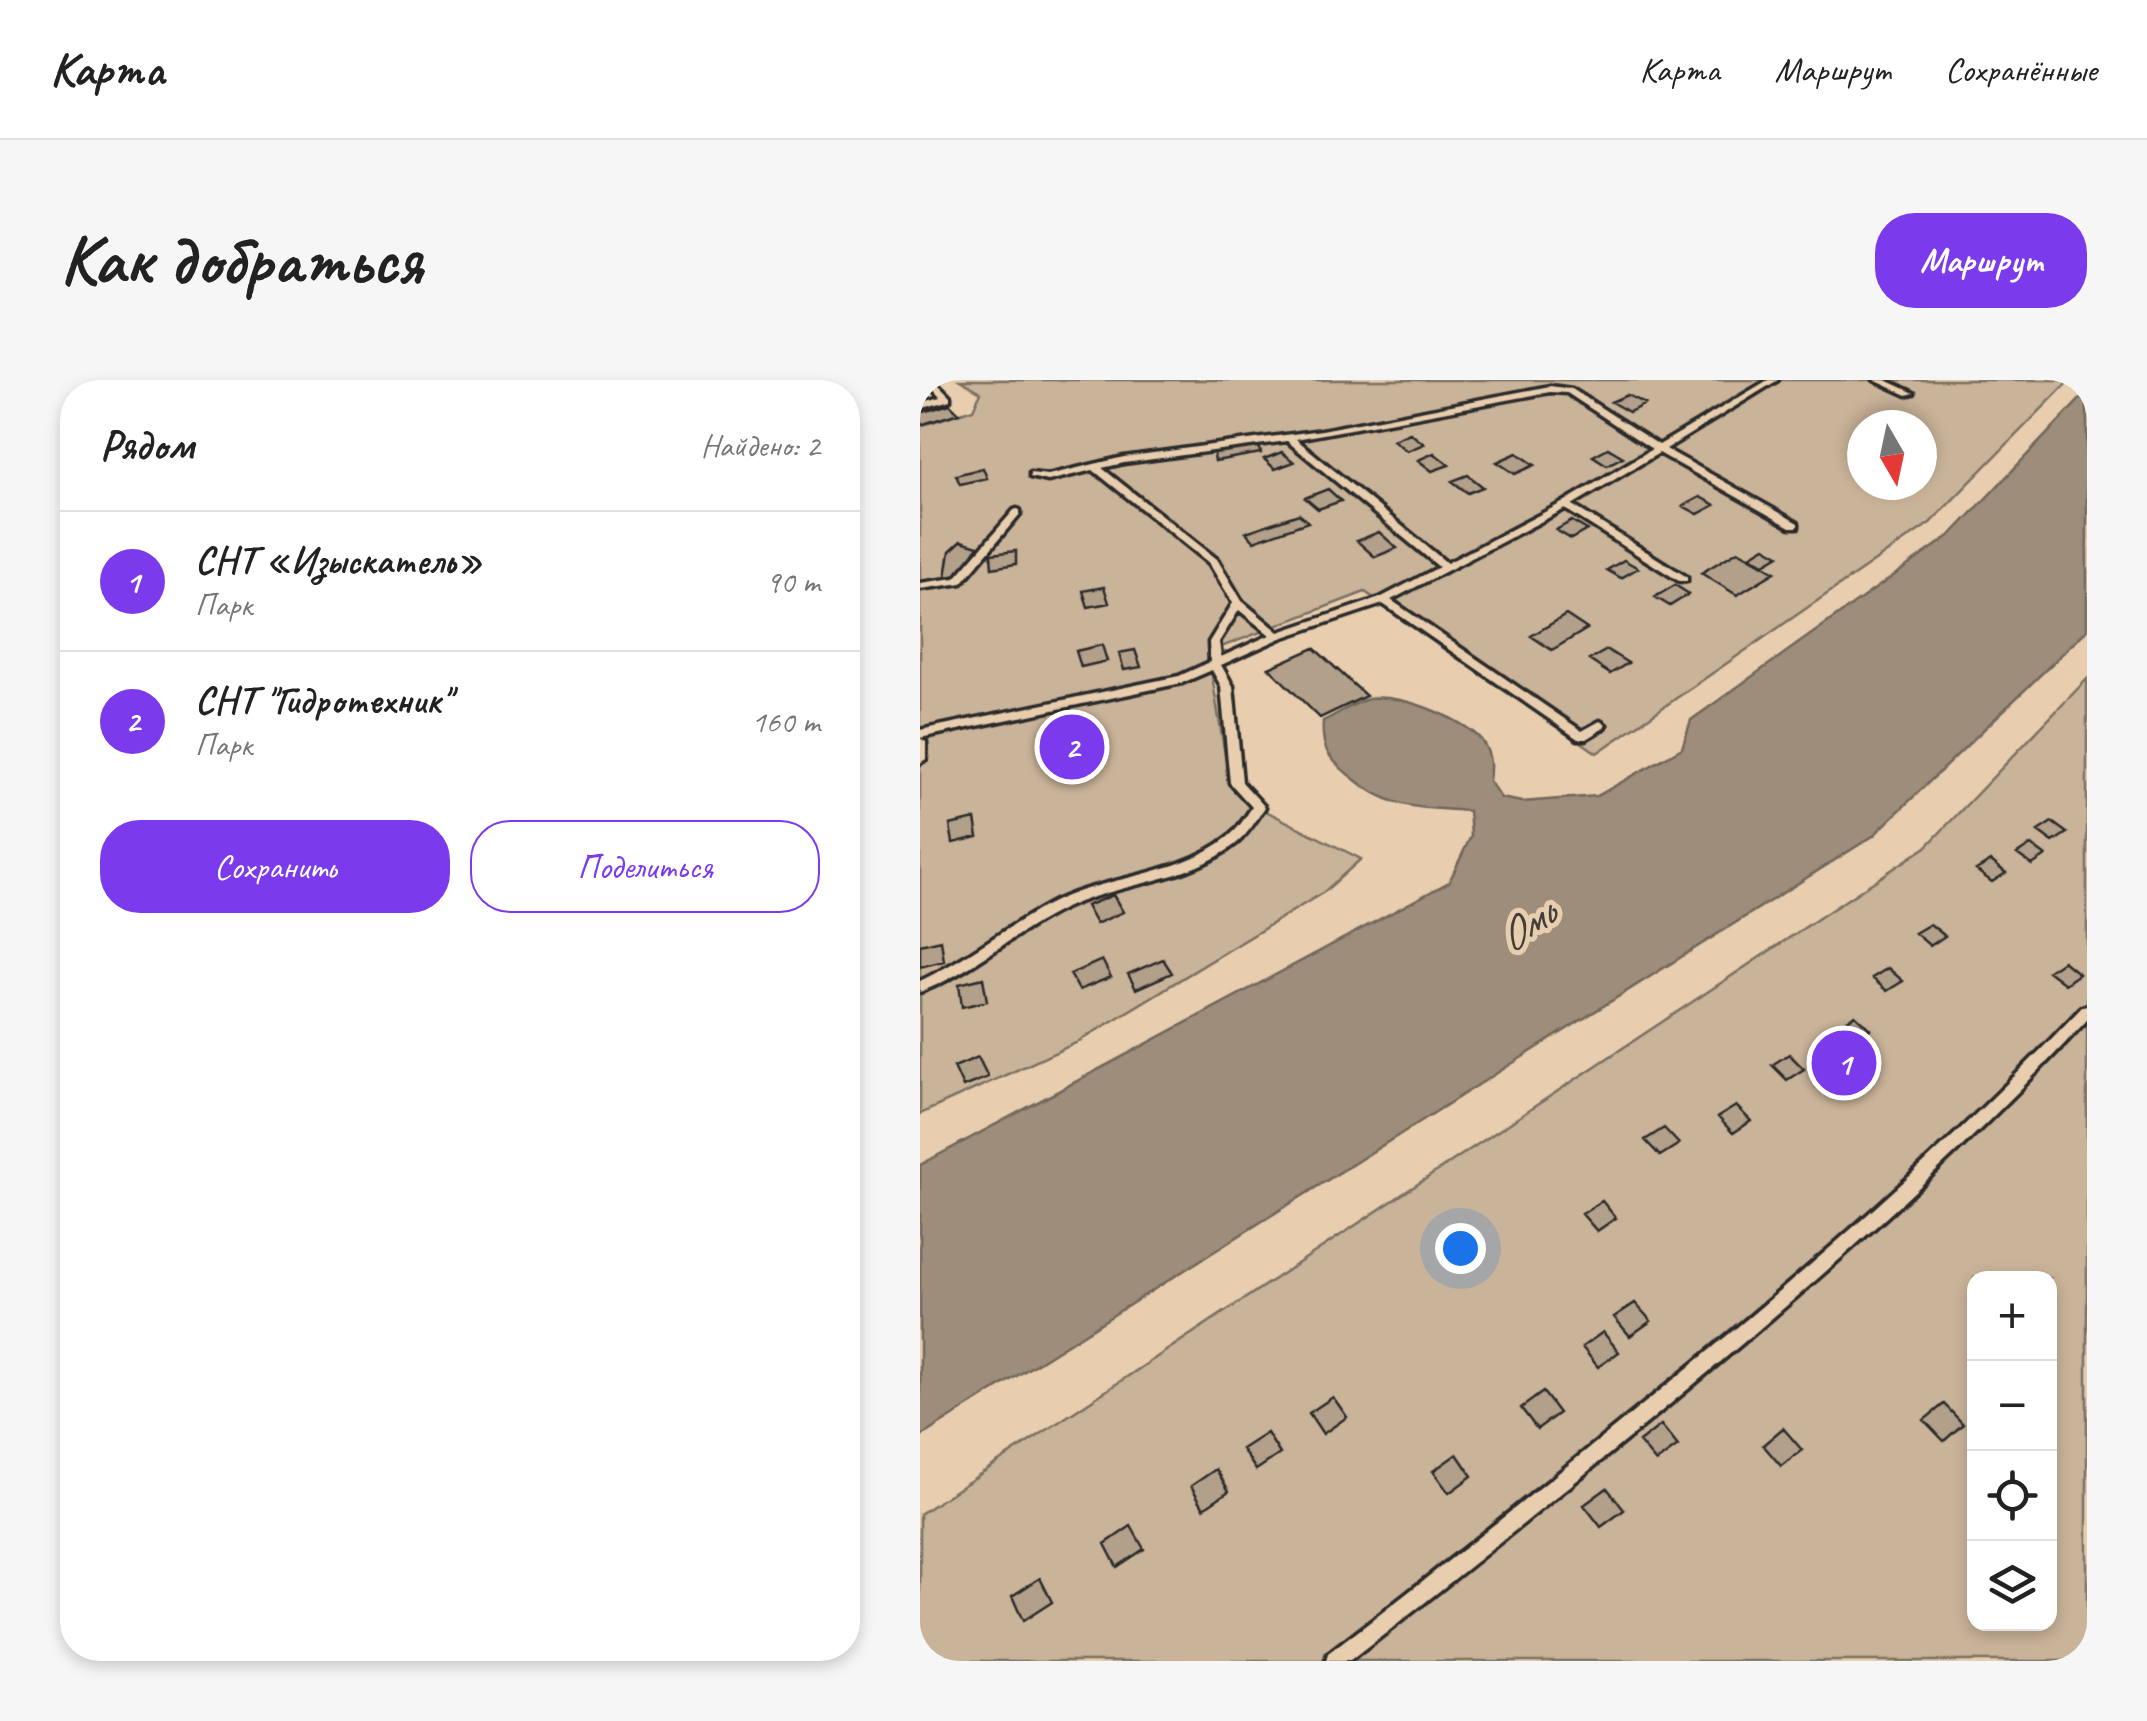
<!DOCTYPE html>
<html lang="ru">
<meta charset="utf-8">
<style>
:root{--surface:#fff;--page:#f6f6f6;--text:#222;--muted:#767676;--line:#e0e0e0;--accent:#7c3aed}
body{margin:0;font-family:Caveat,sans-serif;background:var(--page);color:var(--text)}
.controls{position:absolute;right:30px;bottom:30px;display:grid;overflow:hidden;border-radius:20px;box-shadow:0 5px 15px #0003}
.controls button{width:90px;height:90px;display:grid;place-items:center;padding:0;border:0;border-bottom:2px solid var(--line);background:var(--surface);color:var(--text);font:50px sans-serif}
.compass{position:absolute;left:927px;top:30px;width:90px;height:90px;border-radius:50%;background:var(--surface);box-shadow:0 5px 15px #0003;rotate:171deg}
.you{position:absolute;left:540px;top:868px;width:35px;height:35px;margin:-25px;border:8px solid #fff;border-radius:50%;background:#1a73e8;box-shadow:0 0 0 15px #1a73e833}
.badge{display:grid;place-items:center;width:65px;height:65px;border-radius:50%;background:var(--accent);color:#fff;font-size:32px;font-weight:700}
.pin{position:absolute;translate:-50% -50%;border:5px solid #fff;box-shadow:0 2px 10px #0006}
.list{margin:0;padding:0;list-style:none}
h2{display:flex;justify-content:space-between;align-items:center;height:130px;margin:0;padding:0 40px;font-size:42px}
h2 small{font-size:32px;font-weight:400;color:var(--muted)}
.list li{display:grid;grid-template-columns:65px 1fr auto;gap:30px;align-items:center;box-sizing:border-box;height:140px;padding:0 40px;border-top:2px solid var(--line)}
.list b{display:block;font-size:38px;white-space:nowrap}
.list p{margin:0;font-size:32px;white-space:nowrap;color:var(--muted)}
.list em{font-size:32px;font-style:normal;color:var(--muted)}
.actions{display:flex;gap:20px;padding:30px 40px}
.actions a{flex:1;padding:22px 0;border:2px solid var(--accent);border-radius:40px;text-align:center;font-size:35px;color:var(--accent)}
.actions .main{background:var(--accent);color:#fff}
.icon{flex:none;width:55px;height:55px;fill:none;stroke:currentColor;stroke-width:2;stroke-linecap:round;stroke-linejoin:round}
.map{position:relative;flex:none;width:1167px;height:1281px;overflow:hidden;border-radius:40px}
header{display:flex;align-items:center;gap:60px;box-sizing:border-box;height:140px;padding:0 50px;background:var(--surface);border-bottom:2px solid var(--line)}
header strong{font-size:48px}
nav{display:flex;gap:55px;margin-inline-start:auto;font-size:35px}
.intro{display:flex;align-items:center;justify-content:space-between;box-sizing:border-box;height:240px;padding:0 60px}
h1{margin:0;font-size:70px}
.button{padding:25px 45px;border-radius:40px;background:var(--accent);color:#fff;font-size:35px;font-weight:700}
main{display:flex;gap:60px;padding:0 60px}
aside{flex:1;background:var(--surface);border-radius:40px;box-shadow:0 5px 15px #0003}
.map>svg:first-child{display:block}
.green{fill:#c9b399;stroke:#7a6f62;stroke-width:2.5;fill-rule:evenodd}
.water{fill:#9d8d7a;stroke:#6f665a;stroke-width:2.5}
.building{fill:#b3a08b;stroke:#2b2b2b;stroke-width:2.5}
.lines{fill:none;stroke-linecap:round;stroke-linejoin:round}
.service-casing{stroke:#2b2b2b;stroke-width:7}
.service{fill:#e8ceaf;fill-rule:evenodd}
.labels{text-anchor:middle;stroke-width:10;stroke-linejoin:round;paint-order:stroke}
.water-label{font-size:45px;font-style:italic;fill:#423f3b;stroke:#e8ceaf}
</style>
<header>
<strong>Карта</strong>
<nav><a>Карта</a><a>Маршрут</a><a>Сохранённые</a></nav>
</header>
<div class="intro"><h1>Как добраться</h1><a class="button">Маршрут</a></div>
<main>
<aside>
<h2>Рядом<small>Найдено: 2</small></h2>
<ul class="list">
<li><span class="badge">1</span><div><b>СНТ «Изыскатель»</b><p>Парк</p></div><em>90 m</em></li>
<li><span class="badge">2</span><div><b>СНТ &quot;Гидротехник&quot;</b><p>Парк</p></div><em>160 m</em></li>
</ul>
<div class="actions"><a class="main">Сохранить</a><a>Поделиться</a></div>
</aside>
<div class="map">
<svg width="1167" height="1281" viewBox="0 0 1167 1281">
<rect width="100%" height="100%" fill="#e8ceaf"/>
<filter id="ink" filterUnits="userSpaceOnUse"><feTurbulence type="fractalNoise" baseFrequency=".01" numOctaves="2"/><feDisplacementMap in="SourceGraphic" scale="20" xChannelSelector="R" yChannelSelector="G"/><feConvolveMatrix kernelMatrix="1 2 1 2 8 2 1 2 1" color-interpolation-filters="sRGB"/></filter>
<g filter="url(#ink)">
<path class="green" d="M 40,0 L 1150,0 L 1010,143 L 677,373 L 445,212 L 288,272 L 310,405 L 328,422 L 441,479 L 404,512 L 156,663 L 0,734 L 0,46 L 53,29 L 61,12 ZM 942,45 L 1002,45 L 1002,105 L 942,105 Z
M 1167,299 L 1167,1281 L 0,1281 L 0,1134 L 1006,467 ZM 1054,898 L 1130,898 L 1130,1244 L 1054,1244 Z"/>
<path class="water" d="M 1167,12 L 1167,250 L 953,456 L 0,1057 L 0,785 L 529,502 L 551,456 L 549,431 C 497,427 470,430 429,395 C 408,378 401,368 403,341 C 418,334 436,321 452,318 C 479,313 551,341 564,364 C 571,376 571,387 569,401 L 581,418 L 602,422 L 677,416 L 762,368 L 771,340 L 1032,154 Z"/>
<path class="building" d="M 707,15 L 725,24 L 709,32 L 691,22 Z
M 30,24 L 39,33 L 0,45 L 0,33 Z
M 490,53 L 504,64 L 487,71 L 473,60 Z
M 339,65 L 341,73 L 295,81 L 293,70 Z
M 688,68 L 703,77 L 687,85 L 673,76 Z
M 362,72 L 374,82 L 355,89 L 344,79 Z
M 514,73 L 529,85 L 512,91 L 498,80 Z
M 597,73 L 615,85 L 595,94 L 577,82 Z
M 63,88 L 67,98 L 40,104 L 36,95 Z
M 548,95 L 563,107 L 548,113 L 532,101 Z
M 408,109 L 421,121 L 398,129 L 385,118 Z
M 780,117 L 795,125 L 778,134 L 763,126 Z
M 379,134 L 388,142 L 334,161 L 326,152 Z
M 652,141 L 667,150 L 651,159 L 636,150 Z
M 459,152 L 477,168 L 455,177 L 437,161 Z
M 41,161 L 58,166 L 40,195 L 26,197 L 30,171 Z
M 845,167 L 859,175 L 844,184 L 830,176 Z
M 96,171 L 96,184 L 72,188 L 71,174 Z
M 818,171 L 855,192 L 817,215 L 781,193 Z
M 704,180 L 718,188 L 701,198 L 687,190 Z
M 755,205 L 769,214 L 750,226 L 735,217 Z
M 184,207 L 189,223 L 168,227 L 163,211 Z
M 646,235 L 667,249 L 632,270 L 611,256 Z
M 182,265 L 187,281 L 161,287 L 156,271 Z
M 394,268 L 446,316 L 400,338 L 349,288 Z
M 215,270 L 221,287 L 204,290 L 199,273 Z
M 687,270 L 708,283 L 690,294 L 669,280 Z
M 55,439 L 58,457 L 33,463 L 30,445 Z
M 1132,442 L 1147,453 L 1133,462 L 1118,451 Z
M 1111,465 L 1126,476 L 1112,485 L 1097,474 Z
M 1071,481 L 1086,493 L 1072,502 L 1056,490 Z
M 193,515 L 203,532 L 176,544 L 166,526 Z
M 1010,544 L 1025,556 L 1010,566 L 995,553 Z
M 21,560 L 24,581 L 0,587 L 0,565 Z
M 243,579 L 252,593 L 216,609 L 208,594 Z
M 182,580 L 191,597 L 159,610 L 150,594 Z
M 1143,581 L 1159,594 L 1145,604 L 1128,591 Z
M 968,588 L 983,601 L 967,611 L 952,598 Z
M 63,598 L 67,621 L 42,627 L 39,604 Z
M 935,635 L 950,649 L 934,660 L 918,646 Z
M 869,674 L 884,689 L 867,700 L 852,685 Z
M 58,677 L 68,697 L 43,707 L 34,687 Z
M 816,726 L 831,741 L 813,753 L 798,737 Z
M 744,748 L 759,764 L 740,776 L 725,760 Z
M 682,821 L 696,838 L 677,851 L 662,834 Z
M 715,923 L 731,941 L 710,956 L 694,937 Z
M 683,952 L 699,972 L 678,987 L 662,967 Z
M 623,1012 L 639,1033 L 617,1049 L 601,1028 Z
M 413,1017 L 427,1037 L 403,1054 L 389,1033 Z
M 1024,1024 L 1043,1044 L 1024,1061 L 1004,1040 Z
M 741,1045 L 758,1066 L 736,1082 L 719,1062 Z
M 863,1048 L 882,1070 L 861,1086 L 843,1065 Z
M 347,1053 L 360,1074 L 336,1090 L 322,1069 Z
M 537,1074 L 552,1096 L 529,1113 L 513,1091 Z
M 296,1089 L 309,1111 L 284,1128 L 271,1106 Z
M 687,1108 L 704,1130 L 681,1147 L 664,1125 Z
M 211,1146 L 224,1169 L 197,1187 L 185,1164 Z
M 120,1198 L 132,1222 L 103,1241 L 92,1216 Z"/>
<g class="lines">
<defs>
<path id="service" d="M 5,0 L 14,0 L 30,16 L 30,20 L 0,29 L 0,23 L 21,17 Z
M 848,0 L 858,0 L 746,69 L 878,143 L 878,147 L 870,147 L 739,73 L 652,125 L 767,197 L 767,201 L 759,201 L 645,129 L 471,220 L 662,351 L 680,341 L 686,345 L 684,348 L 666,359 L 658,359 L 463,224 L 361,258 L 301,285 L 313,306 L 322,402 L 345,427 C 337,439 328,454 317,463 C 267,504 195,502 139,531 C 91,555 51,593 0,612 L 0,601 C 45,580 83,549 127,525 C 183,495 256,498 308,457 C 318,449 325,438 332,427 L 310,403 L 301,306 L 292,290 L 262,303 L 0,358 L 0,350 L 259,296 L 290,282 L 289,262 L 313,223 L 289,183 L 173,90 L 128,101 L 110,97 L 110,93 L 128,95 L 204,77 L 402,50 L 630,6 L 652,9 L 739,65 ZM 630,12 L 647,13 L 732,69 L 642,123 L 527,183 L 376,59 ZM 367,61 L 519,187 L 460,218 L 359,252 L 322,221 L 297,179 L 182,88 L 204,83 ZM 319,230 L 350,255 L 301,277 L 299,262 Z
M 954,0 L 966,0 L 994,13 L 987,15 Z
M 97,129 L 100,130 L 100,134 L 42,203 L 0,209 L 0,203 L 35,198 L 94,130 Z
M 0,358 L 6,362 L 6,379 L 0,383 Z
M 1167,626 L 1167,640 C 1031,786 880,917 726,1044 C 628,1124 530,1204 430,1281 L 406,1281 L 408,1274 C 507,1199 604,1121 700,1043 C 862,913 1019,778 1162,627 Z"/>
</defs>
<use href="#service" class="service-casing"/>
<use href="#service" class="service"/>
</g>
</g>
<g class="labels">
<g class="water-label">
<text transform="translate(605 544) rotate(-35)" y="16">Омь</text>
</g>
</g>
</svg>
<div class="controls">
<button>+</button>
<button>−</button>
<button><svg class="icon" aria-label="locate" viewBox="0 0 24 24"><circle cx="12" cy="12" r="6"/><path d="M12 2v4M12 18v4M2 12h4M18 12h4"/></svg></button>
<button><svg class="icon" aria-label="layers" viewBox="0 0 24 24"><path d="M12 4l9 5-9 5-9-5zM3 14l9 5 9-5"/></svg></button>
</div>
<svg class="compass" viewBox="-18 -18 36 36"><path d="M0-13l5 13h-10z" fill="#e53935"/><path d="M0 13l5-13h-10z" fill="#767676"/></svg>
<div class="you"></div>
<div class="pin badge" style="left:924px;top:683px">1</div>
<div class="pin badge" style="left:152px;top:367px">2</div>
</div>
</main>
